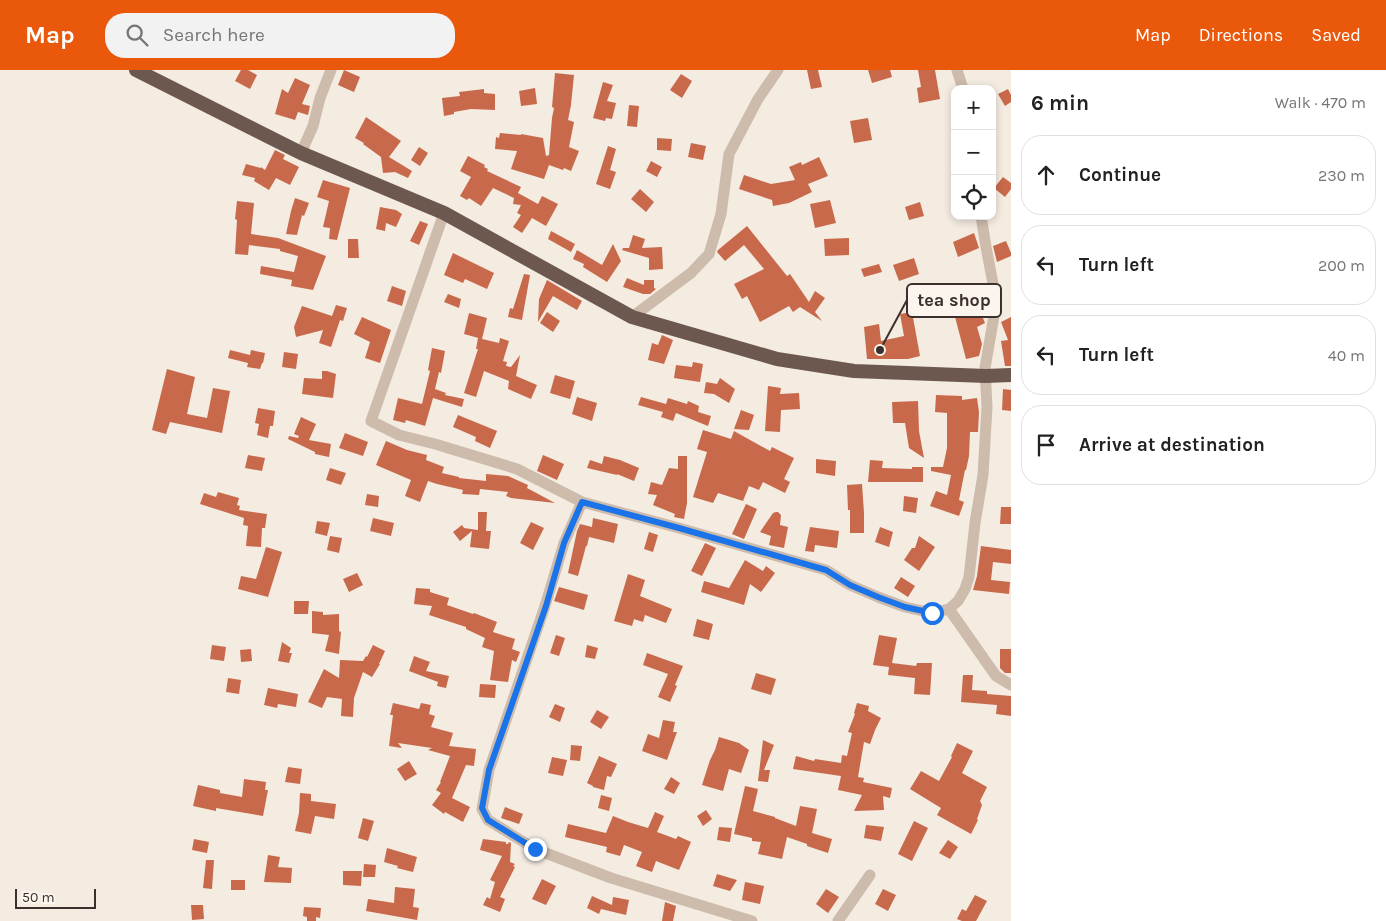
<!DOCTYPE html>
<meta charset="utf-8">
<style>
:root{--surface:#fff;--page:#f2f2f2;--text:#222;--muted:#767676;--line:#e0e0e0;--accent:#ea580c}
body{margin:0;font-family:Karla,sans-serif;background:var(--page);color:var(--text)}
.controls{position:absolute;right:15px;top:15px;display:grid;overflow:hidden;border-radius:10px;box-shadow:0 2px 8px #0003}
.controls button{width:45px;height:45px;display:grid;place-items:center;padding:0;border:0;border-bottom:1px solid var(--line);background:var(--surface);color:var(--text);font:25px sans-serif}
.scale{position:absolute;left:15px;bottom:12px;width:81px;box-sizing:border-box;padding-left:5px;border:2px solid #3b302b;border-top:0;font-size:14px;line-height:18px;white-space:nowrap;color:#3b302b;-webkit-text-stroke:4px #fbf5ee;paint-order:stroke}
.stop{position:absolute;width:15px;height:15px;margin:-11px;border:4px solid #1a73e8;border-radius:50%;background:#fff}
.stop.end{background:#1a73e8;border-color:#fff;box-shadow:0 1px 5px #0008}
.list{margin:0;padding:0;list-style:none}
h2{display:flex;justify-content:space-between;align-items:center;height:65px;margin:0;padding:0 20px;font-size:21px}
h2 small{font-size:16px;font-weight:400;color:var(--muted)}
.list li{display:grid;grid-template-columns:32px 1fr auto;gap:15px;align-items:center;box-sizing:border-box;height:80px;margin:0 10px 10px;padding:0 10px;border:1px solid var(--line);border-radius:20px}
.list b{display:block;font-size:19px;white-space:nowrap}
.list em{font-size:16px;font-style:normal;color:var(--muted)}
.icon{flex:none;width:28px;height:28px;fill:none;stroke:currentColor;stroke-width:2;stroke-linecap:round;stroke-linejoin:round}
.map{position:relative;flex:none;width:1011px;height:851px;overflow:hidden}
header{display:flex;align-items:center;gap:30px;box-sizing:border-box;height:70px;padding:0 25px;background:var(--accent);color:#fff}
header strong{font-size:24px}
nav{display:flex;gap:28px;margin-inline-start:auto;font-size:18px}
.search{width:350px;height:45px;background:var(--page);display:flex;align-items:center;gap:12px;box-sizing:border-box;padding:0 18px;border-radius:20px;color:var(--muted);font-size:19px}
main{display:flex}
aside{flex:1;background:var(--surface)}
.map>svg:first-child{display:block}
.building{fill:#c8694b}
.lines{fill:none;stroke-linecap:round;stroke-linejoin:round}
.minor{stroke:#cdbbac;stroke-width:11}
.trunk{stroke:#6c584f;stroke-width:14}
.route{stroke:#1a73e8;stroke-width:6}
.leader{fill:none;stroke:#3b302b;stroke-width:2}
.callout-dot{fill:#3b302b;stroke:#fbf5ee;stroke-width:2}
.callout{fill:#fbf5ee;stroke:#3b302b;stroke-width:2}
.callout-label{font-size:18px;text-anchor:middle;font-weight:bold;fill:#3b302b}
</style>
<header>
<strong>Map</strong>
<div class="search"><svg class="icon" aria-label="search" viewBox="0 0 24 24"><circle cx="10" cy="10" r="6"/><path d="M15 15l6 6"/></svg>Search here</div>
<nav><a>Map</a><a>Directions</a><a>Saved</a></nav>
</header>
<main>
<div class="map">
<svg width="1011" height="851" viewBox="0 0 1011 851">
<rect width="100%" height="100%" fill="#f4ebe1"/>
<path class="building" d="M 241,0 L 248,0 L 257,5 L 250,19 L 235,11 Z
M 344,0 L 360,7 L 354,22 L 338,15 Z
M 807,0 L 818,0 L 822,17 L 811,19 Z
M 868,0 L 890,0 L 892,7 L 872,13 Z
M 918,0 L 935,0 L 940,29 L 919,33 L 917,18 L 921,17 Z
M 555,3 L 574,5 L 571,35 L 568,50 L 574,52 L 569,77 L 579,81 L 571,101 L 564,98 L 563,100 L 549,95 L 544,109 L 511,99 L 517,81 L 495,79 L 496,67 L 499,68 L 500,63 L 521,65 L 521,64 L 543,68 L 546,86 L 549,85 L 552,48 L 554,38 L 552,37 Z
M 681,4 L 692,11 L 682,28 L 670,20 Z
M 295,8 L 310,15 L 302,34 L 310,36 L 308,45 L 298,42 L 295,50 L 275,44 L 282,19 L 288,23 Z
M 603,12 L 613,15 L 607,31 L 616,33 L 612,49 L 606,48 L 605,51 L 593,48 Z
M 535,18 L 537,34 L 521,36 L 519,21 Z
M 484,19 L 484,23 L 495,24 L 495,40 L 471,39 L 454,42 L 454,44 L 444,46 L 442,28 L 460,26 L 459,22 Z
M 1008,19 L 1011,25 L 1011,32 L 1005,36 L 998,24 Z
M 629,35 L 639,36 L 637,57 L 627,56 Z
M 366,47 L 401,71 L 389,87 L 412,101 L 408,108 L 395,102 L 383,103 L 381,87 L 363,74 L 364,73 L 355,68 Z
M 868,48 L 872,70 L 854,73 L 850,51 Z
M 657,68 L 672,69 L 671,81 L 657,80 Z
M 691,73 L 706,76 L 703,90 L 688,87 Z
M 608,76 L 616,79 L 610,100 L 616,102 L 610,119 L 596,114 Z
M 419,77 L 428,83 L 420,96 L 411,90 Z
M 275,80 L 285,85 L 283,89 L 299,97 L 290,115 L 276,108 L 269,120 L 254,111 L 255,108 L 242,105 L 246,94 L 261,98 L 261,97 L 265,100 Z
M 468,86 L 485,95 L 484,97 L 488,99 L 487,101 L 521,117 L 518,123 L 538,134 L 542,126 L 558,134 L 546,156 L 532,148 L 522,163 L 513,157 L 521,145 L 517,143 L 521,135 L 513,134 L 514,128 L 493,118 L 481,136 L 469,128 L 467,130 L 460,126 L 471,107 L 460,101 Z
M 819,87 L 828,106 L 808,114 L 812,122 L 789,133 L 773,136 L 772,130 L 739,119 L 744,105 L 771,114 L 795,110 L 789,97 L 801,92 L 802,95 Z
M 651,91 L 662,97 L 657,107 L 646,101 Z
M 1003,107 L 1011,113 L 1011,119 L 1005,127 L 994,118 Z
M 323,110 L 350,118 L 337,170 L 329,169 L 330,158 L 323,157 L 329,131 L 317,127 Z
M 640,119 L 654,132 L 646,142 L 631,129 Z
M 295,128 L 309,133 L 304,146 L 302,145 L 297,165 L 286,164 L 291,141 Z
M 830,130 L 836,153 L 815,158 L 810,134 Z
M 237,131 L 254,133 L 251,164 L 278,168 L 326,186 L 313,220 L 291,216 L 292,210 L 260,204 L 261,196 L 294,202 L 298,186 L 280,181 L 280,179 L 249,175 L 248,185 L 235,184 L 237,150 L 235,149 Z
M 920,132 L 924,146 L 909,150 L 905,137 Z
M 380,137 L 396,140 L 402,144 L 396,157 L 386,153 L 385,161 L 376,159 Z
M 420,151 L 428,154 L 419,175 L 410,171 Z
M 747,156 L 787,206 L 790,204 L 809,232 L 815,221 L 825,228 L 815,242 L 822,251 L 800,237 L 793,242 L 789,236 L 760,252 L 747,226 L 742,229 L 734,214 L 764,199 L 744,175 L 725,191 L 717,182 L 718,180 Z
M 551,161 L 575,174 L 571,182 L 548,169 Z
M 974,163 L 979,178 L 958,187 L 953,172 Z
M 633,165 L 645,169 L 642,178 L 662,177 L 663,199 L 649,200 L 649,188 L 622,180 L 623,178 L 629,178 Z
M 849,168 L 849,185 L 825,186 L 824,169 Z
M 348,169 L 358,169 L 359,188 L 348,188 Z
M 1006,171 L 1011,183 L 1011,186 L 997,192 L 993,176 Z
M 613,174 L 621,191 L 607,212 L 583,197 L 584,194 L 573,189 L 577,180 L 602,195 Z
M 453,183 L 494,203 L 487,219 L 465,209 L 463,213 L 444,205 Z
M 914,188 L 919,204 L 899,211 L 893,195 Z
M 879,194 L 882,202 L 864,207 L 861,199 Z
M 524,204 L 530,205 L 522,250 L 508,247 L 510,238 L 513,239 Z
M 627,208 L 644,215 L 644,210 L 654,210 L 654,218 L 656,219 L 650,224 L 643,224 L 623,217 Z
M 547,210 L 582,231 L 577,240 L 553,226 L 538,252 L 539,229 Z
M 392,216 L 406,221 L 402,236 L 387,231 Z
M 448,224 L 461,229 L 459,238 L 444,232 Z
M 969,232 L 975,246 L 981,243 L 985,253 L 977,257 L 982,274 L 979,286 L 966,289 L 953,239 Z
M 336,235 L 347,238 L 343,251 L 340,250 L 331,277 L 319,273 L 323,260 L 296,267 L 294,257 L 302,236 L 332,246 Z
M 547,242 L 560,251 L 553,262 L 540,253 Z
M 912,242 L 920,286 L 908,289 L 867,289 L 864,257 L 879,254 L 881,271 L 904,266 L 900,244 Z
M 469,243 L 487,248 L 482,269 L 464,264 Z
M 362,247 L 391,260 L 380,293 L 365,288 L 370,272 L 354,264 Z
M 1011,247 L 1011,296 L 1005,296 L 1001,271 L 1008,270 L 1001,252 Z
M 662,265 L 673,270 L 664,294 L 648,290 L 652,273 L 658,275 Z
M 478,268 L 499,273 L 500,268 L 509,271 L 503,291 L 507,292 L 506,296 L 511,297 L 520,285 L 516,306 L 537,315 L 531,329 L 508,319 L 509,311 L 484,301 L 476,327 L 464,323 L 478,279 L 476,279 Z
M 432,278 L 445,281 L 441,303 L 439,302 L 435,319 L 446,323 L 445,325 L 464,329 L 462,337 L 433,328 L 425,356 L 406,350 L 405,353 L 393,350 L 398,328 L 422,334 L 430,301 L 428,300 Z
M 230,280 L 250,285 L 251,280 L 265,283 L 263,293 L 262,293 L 260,299 L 247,297 L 248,293 L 228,288 Z
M 284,282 L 298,284 L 296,299 L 282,297 Z
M 693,292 L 703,294 L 700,312 L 674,308 L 676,295 L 692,297 Z
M 167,299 L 195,307 L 187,344 L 207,348 L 213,318 L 230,321 L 222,363 L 170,352 L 166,364 L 152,360 Z
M 322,301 L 327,301 L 336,304 L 333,328 L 302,324 L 304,308 L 322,309 Z
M 555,305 L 575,311 L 570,329 L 550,323 Z
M 720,308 L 735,319 L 729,333 L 714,324 L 704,323 L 706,312 L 717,314 Z
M 768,316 L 781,318 L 780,324 L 799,323 L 800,339 L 781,340 L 780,362 L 765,361 Z
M 1003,319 L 1011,320 L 1011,341 L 1002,340 Z
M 936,325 L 962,326 L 962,330 L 977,328 L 979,342 L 978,362 L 970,362 L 969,386 L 966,400 L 965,400 L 959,430 L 964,432 L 959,446 L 930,436 L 936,421 L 947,425 L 951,405 L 931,401 L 931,397 L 943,397 L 947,378 L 947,343 L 935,342 Z
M 577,327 L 597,333 L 592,351 L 572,344 Z
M 641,327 L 666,334 L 668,328 L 687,334 L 688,331 L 699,336 L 698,342 L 711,346 L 708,356 L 676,343 L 673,351 L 661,347 L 663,342 L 638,335 Z
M 918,331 L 919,361 L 924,388 L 909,378 L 905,353 L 893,353 L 892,332 Z
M 258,338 L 275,341 L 273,356 L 270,356 L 268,368 L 257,365 L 259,354 L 255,353 Z
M 741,340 L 754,345 L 749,360 L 734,359 Z
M 458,345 L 497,361 L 490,378 L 475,371 L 476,367 L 453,357 Z
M 301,347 L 316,354 L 309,370 L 331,374 L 329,387 L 315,384 L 315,382 L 288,369 L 289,366 L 298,368 L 299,366 L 294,364 Z
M 703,360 L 731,369 L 734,361 L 770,381 L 772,377 L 794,388 L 784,409 L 790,412 L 785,423 L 763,412 L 759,420 L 749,416 L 743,431 L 718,423 L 713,433 L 693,427 L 707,382 L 697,379 Z
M 345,363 L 368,372 L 363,386 L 339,378 Z
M 386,371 L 407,380 L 427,385 L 426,390 L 444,397 L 442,403 L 459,407 L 459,408 L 486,411 L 486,404 L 508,406 L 528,415 L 527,418 L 555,433 L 511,428 L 506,426 L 508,422 L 480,419 L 479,425 L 462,424 L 463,420 L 437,414 L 428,411 L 420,432 L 405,426 L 411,410 L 376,395 Z
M 248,385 L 265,388 L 262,401 L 245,398 Z
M 543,385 L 564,394 L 557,410 L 537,401 Z
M 604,386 L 620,390 L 639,398 L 634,411 L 617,404 L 617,405 L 587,398 L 590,390 L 602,394 Z
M 678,386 L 687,386 L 687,433 L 684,449 L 674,447 L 675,444 L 653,435 L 657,425 L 648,424 L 651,412 L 662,415 L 669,398 L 678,399 Z
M 816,389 L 836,391 L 835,406 L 816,403 Z
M 870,390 L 883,391 L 882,398 L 912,399 L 912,397 L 923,397 L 923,412 L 868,412 Z
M 330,398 L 346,403 L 341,415 L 326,410 Z
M 862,414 L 864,443 L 864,463 L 850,463 L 850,440 L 848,440 L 847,415 Z
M 218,422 L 239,428 L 237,435 L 240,436 L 239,440 L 267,444 L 265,458 L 262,458 L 261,477 L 246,476 L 248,456 L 243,455 L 244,448 L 200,434 L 204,423 L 216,427 Z
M 367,424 L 379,426 L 378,437 L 365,435 Z
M 904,426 L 918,428 L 916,443 L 903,441 Z
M 746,434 L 757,439 L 744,469 L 732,464 Z
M 1001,437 L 1011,437 L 1011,454 L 1000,454 Z
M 478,442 L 487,442 L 486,461 L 491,461 L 489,479 L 470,477 L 472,461 L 460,471 L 453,462 L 462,455 L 464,458 L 478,460 Z
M 776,442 L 778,442 L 781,445 L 780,455 L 788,457 L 784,478 L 769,475 L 771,466 L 760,462 L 773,443 Z
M 373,448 L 394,453 L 391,466 L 370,461 Z
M 593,448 L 618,454 L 614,473 L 589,467 L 587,476 L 586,476 L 578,506 L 568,503 L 577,461 L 580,454 L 592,457 Z
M 317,451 L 330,453 L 327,466 L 315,463 Z
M 531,452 L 544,458 L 533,480 L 520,473 Z
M 810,457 L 839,461 L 837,478 L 815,475 L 814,482 L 805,481 Z
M 880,457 L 893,462 L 889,477 L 875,472 Z
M 649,462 L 658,465 L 653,482 L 644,479 Z
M 330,466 L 342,468 L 339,483 L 327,480 Z
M 919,466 L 935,477 L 919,501 L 904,490 L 912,478 L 915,478 Z
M 705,473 L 716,478 L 702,506 L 691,501 Z
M 981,476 L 1011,480 L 1011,494 L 993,492 L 991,510 L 1010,512 L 1009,524 L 973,520 L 977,506 Z
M 266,477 L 282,482 L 268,527 L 238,519 L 241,506 L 256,509 Z
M 745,490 L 763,501 L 766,496 L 775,503 L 761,522 L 750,514 L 744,535 L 701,522 L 704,511 L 729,518 Z
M 357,503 L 363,515 L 349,522 L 343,509 Z
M 628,504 L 645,510 L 640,526 L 672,539 L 666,553 L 645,545 L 643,552 L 634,549 L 632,556 L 614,551 Z
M 901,507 L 915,516 L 908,527 L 894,518 Z
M 559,517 L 588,525 L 584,540 L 554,531 Z
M 416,518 L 430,519 L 430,522 L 449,528 L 447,535 L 473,544 L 474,543 L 497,552 L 493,562 L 515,569 L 512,579 L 520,582 L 516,592 L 512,590 L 508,612 L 490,610 L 494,581 L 482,577 L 485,568 L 466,559 L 466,557 L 429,545 L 432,536 L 414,534 Z
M 294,531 L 309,531 L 308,544 L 294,544 Z
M 312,541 L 323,542 L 323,545 L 339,544 L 339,561 L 341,562 L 339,584 L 325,581 L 329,565 L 312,563 Z
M 697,549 L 713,554 L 709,570 L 693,566 Z
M 556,565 L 565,568 L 559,586 L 550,583 Z
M 879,565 L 897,568 L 892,593 L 916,596 L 917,593 L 932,593 L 930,625 L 914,624 L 915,608 L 888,605 L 889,597 L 873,595 Z
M 282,572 L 291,578 L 289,583 L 292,583 L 289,593 L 278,591 Z
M 212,575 L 226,577 L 224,591 L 210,589 Z
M 373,575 L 385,581 L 379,594 L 380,594 L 372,607 L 363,602 L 354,628 L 353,647 L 341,646 L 342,629 L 327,627 L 322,638 L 308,632 L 324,599 L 339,608 L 340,590 L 363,591 L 366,586 L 367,587 Z
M 587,575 L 598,578 L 595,589 L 585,587 Z
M 251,579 L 252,591 L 241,592 L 240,580 Z
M 1000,579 L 1011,579 L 1011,603 L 1005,603 L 1000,598 Z
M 647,583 L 683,596 L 675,615 L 677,616 L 670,632 L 658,627 L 668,604 L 643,595 Z
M 414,586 L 430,592 L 426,601 L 449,606 L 446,618 L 437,616 L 438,612 L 409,601 Z
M 756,603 L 776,609 L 771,625 L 751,619 Z
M 963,605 L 973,605 L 972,620 L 987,621 L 987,624 L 1011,626 L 1011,646 L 996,644 L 997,635 L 961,632 Z
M 228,608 L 241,610 L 239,624 L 226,622 Z
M 480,614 L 496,615 L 495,628 L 479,627 Z
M 268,618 L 298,624 L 296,637 L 278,634 L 277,638 L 264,635 Z
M 393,633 L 419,639 L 421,633 L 431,635 L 429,644 L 435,646 L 431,657 L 453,663 L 449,676 L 476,679 L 474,696 L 466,695 L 452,728 L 470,737 L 463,752 L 445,742 L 444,744 L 432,735 L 441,723 L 436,720 L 441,712 L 440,712 L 450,686 L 428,680 L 432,678 L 398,673 L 402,678 L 389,676 L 393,645 L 390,645 Z
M 857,633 L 869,636 L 868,641 L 881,648 L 875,660 L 870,674 L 864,672 L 858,707 L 864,708 L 863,712 L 892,718 L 890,728 L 883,726 L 884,740 L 854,741 L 862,725 L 838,720 L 841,706 L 793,699 L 796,686 L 814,691 L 815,689 L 841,693 L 842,685 L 847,686 L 852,663 L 848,662 L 855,644 L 854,643 Z
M 555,634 L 565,638 L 560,652 L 549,647 Z
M 597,640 L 609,647 L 601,659 L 590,652 Z
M 663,650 L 675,652 L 673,662 L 677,662 L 667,690 L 642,681 L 648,664 L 659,668 Z
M 719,667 L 739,673 L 749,680 L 741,703 L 729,699 L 723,721 L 702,715 L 710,690 L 715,680 Z
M 763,670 L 774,675 L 764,700 L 770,700 L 768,712 L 758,711 Z
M 957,673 L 973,681 L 962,703 L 987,717 L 980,731 L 982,735 L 977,749 L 978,750 L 971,764 L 937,745 L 941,738 L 910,719 L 921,701 L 939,711 L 952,687 L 951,686 Z
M 571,675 L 582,676 L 580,691 L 570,690 Z
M 599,686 L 617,694 L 611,707 L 607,706 L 604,720 L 593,717 L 593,716 L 587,713 Z
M 552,687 L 567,690 L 563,706 L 548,703 Z
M 409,691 L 417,704 L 405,711 L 397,699 Z
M 288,697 L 302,699 L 300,714 L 285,712 Z
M 671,707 L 680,713 L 674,724 L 664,719 Z
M 244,709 L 266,712 L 265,720 L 268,720 L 263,746 L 216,738 L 216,741 L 193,736 L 198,715 L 220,720 L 220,723 L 242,727 Z
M 745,716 L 758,719 L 753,741 L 775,747 L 775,748 L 796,756 L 800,736 L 817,739 L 812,763 L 832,769 L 828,783 L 807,776 L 807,774 L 787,767 L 782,789 L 758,784 L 761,772 L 752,771 L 752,768 L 734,764 Z
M 300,723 L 311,724 L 311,731 L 336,734 L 334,749 L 315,746 L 311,764 L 295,761 L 299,743 Z
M 601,725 L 612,728 L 609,741 L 598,738 Z
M 505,737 L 523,744 L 519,754 L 501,748 Z
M 706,740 L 712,749 L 703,756 L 697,746 Z
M 655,742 L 664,746 L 657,762 L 676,769 L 678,766 L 691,772 L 679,800 L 656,791 L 652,802 L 636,796 L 642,782 L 624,775 L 620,786 L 606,782 L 607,777 L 565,767 L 568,754 L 606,763 L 613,746 L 628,752 L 648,758 Z
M 363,748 L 374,751 L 368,771 L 358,768 Z
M 914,751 L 928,758 L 912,791 L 898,784 Z
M 866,755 L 884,757 L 881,771 L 864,768 Z
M 719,757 L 732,758 L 730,772 L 717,770 Z
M 194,769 L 209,772 L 207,783 L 192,780 Z
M 483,769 L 506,772 L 506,774 L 508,774 L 509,772 L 511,773 L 510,792 L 515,794 L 513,796 L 515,797 L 500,827 L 505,829 L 500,842 L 483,835 L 487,827 L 490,829 L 495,812 L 490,810 L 502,786 L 480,780 Z
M 948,770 L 958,777 L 950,789 L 939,783 Z
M 387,778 L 417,787 L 413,802 L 397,798 L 398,796 L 384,792 Z
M 268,785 L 280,787 L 278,797 L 292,798 L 291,813 L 264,812 Z
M 206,790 L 214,790 L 212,819 L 203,818 Z
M 364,794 L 376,795 L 375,807 L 363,807 Z
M 343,801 L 362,801 L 361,816 L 343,815 Z
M 717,804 L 737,810 L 730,821 L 713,816 Z
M 542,809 L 556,816 L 546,835 L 532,829 Z
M 231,810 L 245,810 L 245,820 L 231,820 Z
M 745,812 L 764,816 L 760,834 L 742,830 Z
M 395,817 L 415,819 L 413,837 L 419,838 L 417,850 L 366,841 L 368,829 L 394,833 Z
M 826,819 L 839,827 L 828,843 L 816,834 Z
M 883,819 L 896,825 L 888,841 L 875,834 Z
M 975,825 L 987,831 L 976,851 L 962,851 L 957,849 L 962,839 L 966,841 Z
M 592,826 L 612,835 L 613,827 L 629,830 L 626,845 L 601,839 L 599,844 L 587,838 Z
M 665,832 L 676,836 L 673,851 L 662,851 Z
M 191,835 L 203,835 L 204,849 L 192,850 Z
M 304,837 L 321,838 L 320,848 L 316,847 L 316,851 L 307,851 L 307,847 L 303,846 Z"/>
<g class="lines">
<path class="minor" d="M 957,0 L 963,19
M 301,83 L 313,56 L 320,28 L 331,0
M 444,143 L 371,351 L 399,365 L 435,374 L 517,399 L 582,432 L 564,473 L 545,536 L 489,700 L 482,739 L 488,750 L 535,779 L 611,808 L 752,851
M 632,247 L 691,203 L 709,184 L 721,144 L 729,84 L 758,29 L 778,0
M 582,432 L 679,458 L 826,500 L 850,515 L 878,527 L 905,537 L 932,543 L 949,539 L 958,531 L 965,519 L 969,507 L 975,453 L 983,405 L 987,337 L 985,298 L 995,240 L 995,224 L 986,177 L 981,146
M 949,539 L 996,606 L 1011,615
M 838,851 L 870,805"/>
<path class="trunk" d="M 136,0 L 301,83 L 444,143 L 632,247 L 777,289 L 854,301 L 986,306 L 1011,305"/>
</g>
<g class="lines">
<path class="route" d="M 535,779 L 488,750 L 482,738 L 489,700 L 546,536 L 564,473 L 582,432 L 679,458 L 826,500 L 850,515 L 878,527 L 905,537 L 932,543"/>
</g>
<path class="leader" d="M880 280L907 230"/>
<circle class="callout-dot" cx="880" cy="280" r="5"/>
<rect class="callout" x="907" y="214" width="94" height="33" rx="5"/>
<g class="callout-label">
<text x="954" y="236">tea shop</text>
</g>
</svg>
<div class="controls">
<button>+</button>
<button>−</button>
<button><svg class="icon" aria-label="locate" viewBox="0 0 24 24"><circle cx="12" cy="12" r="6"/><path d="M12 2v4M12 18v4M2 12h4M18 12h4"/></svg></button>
</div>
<div class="scale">50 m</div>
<div class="stop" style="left:932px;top:543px"></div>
<div class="stop end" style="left:535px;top:779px"></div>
</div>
<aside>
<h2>6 min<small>Walk · 470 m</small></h2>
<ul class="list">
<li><svg class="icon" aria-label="ahead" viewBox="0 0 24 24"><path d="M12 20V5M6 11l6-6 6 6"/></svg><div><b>Continue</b></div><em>230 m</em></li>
<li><svg class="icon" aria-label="left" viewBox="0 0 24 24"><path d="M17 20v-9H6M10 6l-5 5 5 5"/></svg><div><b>Turn left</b></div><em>200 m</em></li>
<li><svg class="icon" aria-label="left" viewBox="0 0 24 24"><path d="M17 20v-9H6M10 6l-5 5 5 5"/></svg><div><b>Turn left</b></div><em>40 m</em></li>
<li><svg class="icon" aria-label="arrive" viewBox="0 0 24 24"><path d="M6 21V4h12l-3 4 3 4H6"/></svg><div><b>Arrive at destination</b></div></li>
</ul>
</aside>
</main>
